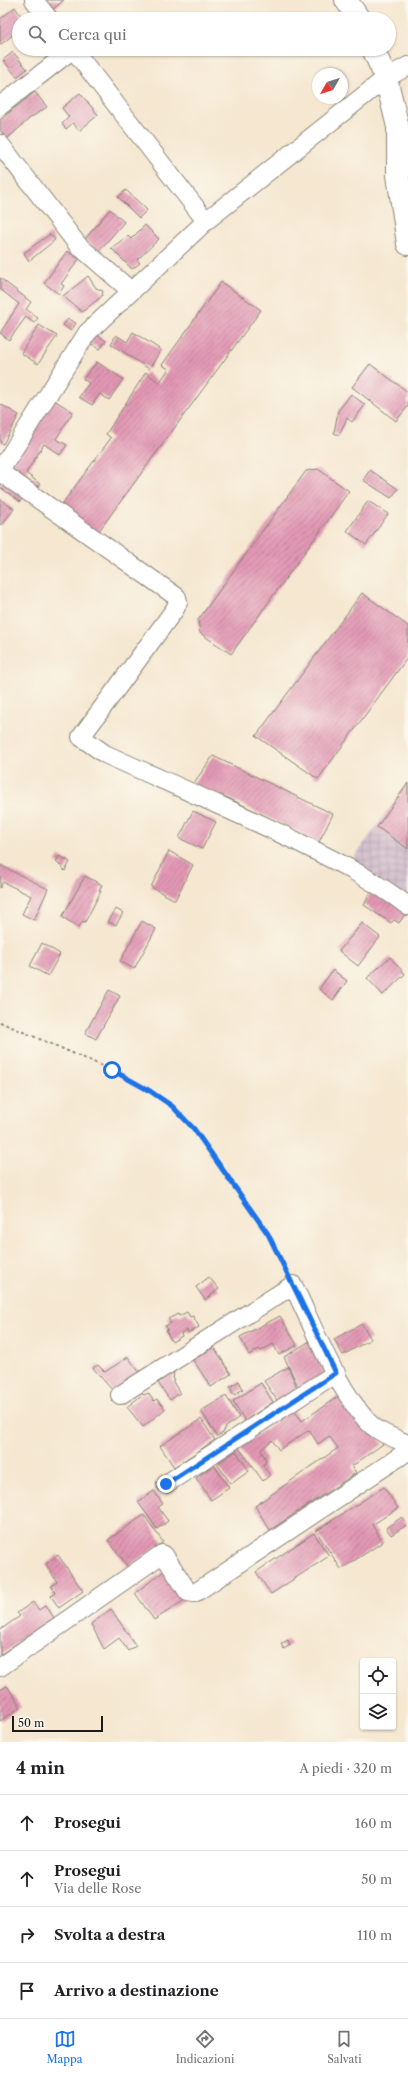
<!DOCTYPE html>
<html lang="it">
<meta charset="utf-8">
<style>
:root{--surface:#fff;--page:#f6f6f6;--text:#202124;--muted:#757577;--line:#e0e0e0;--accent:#1a73e8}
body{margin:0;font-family:"Libre Caslon Text",serif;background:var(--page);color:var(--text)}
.controls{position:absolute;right:12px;bottom:12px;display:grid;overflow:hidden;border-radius:4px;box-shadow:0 1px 3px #0004}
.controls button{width:36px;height:36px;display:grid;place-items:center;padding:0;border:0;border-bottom:1px solid var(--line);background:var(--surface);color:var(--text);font:20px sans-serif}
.compass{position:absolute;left:312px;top:68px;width:36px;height:36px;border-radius:50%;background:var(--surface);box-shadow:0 1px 3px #0004;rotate:231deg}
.scale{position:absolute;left:12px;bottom:10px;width:91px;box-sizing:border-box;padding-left:4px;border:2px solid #1c1c1c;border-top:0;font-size:11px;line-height:14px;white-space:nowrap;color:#1c1c1c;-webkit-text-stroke:3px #fbf7ec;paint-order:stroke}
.stop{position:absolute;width:12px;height:12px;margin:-9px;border:3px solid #1a73e8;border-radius:50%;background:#fff}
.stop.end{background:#1a73e8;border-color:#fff;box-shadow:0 1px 4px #0008}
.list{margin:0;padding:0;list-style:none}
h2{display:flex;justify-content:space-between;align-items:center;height:52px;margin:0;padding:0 16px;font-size:17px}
h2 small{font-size:13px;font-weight:400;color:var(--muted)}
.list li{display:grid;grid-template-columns:26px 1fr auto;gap:12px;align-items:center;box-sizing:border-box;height:56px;padding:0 16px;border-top:1px solid var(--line)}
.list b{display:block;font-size:15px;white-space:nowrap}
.list p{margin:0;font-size:13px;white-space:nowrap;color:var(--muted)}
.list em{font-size:13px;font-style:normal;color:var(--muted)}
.icon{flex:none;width:22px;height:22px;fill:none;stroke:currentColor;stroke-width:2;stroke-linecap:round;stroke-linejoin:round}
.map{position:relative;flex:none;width:408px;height:1742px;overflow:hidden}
.search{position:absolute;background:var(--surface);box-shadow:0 1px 3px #0004;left:12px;right:12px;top:12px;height:44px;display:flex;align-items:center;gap:10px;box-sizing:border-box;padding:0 14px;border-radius:22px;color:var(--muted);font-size:15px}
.sheet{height:276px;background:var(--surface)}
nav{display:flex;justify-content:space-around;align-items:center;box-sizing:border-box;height:56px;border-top:1px solid var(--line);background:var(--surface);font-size:11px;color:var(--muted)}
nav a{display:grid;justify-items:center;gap:2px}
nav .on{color:var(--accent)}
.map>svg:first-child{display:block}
.industrial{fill:url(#industrial-grid)}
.building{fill:url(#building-hatch)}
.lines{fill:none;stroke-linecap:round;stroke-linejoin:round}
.minor-casing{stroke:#888276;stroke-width:20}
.major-casing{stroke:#888276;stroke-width:24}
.path{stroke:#888276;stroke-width:2;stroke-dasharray:3 3;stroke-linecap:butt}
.minor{stroke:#fff;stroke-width:18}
.major{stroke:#fff;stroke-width:22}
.route{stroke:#1a73e8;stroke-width:5}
</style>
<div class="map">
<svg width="408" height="1742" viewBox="0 0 408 1742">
<defs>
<pattern id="industrial-grid" width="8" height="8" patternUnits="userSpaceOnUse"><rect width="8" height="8" fill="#d1bdcc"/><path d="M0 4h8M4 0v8" fill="none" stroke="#b3a2af"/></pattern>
<pattern id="building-hatch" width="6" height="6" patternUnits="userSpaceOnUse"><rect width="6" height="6" fill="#e297b4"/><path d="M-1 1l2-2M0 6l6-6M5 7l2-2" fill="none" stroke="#b67a92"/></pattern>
</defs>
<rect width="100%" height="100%" fill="#fbf7ec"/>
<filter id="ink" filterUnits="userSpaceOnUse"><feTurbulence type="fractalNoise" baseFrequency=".025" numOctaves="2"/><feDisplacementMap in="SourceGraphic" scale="8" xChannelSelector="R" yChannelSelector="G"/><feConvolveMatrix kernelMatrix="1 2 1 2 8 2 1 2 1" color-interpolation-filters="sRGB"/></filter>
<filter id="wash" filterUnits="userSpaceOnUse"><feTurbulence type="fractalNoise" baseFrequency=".012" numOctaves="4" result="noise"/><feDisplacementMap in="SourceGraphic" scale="16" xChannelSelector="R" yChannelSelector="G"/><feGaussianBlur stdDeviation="0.9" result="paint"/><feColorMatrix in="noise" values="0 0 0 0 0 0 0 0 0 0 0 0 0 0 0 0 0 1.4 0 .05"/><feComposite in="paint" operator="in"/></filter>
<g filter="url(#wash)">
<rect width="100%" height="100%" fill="#f5e7d0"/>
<path class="industrial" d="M 408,783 L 408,898 L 350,863 Z"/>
<g id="blocks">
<path class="building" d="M 42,0 L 64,0 L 51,11 Z
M 15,7 L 23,19 L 19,19 L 19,30 L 0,45 L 0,19 Z
M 13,52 L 27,69 L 17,77 L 3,60 Z
M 35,92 L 47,107 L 30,118 L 7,139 L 0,130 L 0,120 Z
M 80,93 L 98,115 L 79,131 L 73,123 L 66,129 L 62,124 L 69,117 L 62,108 Z
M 126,190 L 147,210 L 139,218 L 118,197 Z
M 110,209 L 124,222 L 99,251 L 85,239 Z
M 145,225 L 159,239 L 137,260 L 140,263 L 132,269 L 111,248 L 128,236 L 131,239 Z
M 50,234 L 55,240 L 29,261 L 24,253 Z
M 67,251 L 79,259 L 61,284 L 64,286 L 59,294 L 44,283 Z
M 88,276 L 96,288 L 103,291 L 102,296 L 82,312 L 63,296 Z
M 0,278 L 31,302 L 26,309 L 38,318 L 34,323 L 26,317 L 9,340 L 0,333 L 19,304 L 0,289 Z
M 221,282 L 261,310 L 96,535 L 59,508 L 111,438 L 106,434 L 146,372 L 159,383 L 169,369 L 162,365 Z
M 68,319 L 76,323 L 71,331 L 63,325 Z
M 39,325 L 57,336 L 38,364 L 21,353 Z
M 133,332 L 161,350 L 149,369 L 111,344 L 116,335 L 127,342 Z
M 96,334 L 106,341 L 100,349 L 90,343 Z
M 97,362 L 123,379 L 109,400 L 100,394 L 92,405 L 79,397 L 89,383 L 83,379 Z
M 370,364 L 408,392 L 408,406 L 396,421 L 352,387 Z
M 351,394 L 365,405 L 352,422 L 347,418 L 339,435 L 334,433 L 338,411 Z
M 54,400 L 73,412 L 56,439 L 67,445 L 60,455 L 44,444 L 26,473 L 40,484 L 35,492 L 8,469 Z
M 0,404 L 19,415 L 3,444 L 0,442 Z
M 318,469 L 349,491 L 231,654 L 200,633 L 198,620 L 306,471 Z
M 370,470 L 398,489 L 391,498 L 363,480 Z
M 5,478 L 26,494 L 20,502 L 0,487 Z
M 0,499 L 14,509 L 2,525 L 0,524 Z
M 368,501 L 388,514 L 366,545 L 347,531 Z
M 362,593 L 408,626 L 408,657 L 318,779 L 256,736 Z
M 213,756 L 333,814 L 319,842 L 220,794 L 217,799 L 191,787 Z
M 408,783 L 408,849 L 377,827 Z
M 193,811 L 216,822 L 202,849 L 179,838 Z
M 169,851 L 193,865 L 175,900 L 151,887 Z
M 59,856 L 70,862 L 65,871 L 62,868 L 63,867 L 56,862 Z
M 0,865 L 48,889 L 34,920 L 22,914 L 31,896 L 3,882 L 0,888 Z
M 85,876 L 102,885 L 99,891 L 101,891 L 85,922 L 83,921 L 79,927 L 62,917 Z
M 374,886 L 408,910 L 399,923 L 394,920 L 391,923 L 364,905 Z
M 116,909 L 123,913 L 116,925 L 108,922 Z
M 142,921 L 156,929 L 134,969 L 120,961 Z
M 362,923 L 380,937 L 358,966 L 339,951 Z
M 42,943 L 60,954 L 48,976 L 30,966 Z
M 390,957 L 405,974 L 383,995 L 367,978 Z
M 333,970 L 347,981 L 333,1000 L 319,989 Z
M 109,990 L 120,996 L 96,1039 L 85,1033 Z
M 209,1277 L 219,1289 L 205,1300 L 196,1287 Z
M 187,1312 L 190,1317 L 193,1316 L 199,1327 L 188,1333 L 187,1330 L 181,1333 L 182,1336 L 172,1342 L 166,1331 L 168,1329 L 165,1326 L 171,1323 L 168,1319 L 178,1314 L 179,1316 Z
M 280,1316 L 297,1345 L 279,1355 L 273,1344 L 261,1351 L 259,1349 L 249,1355 L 240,1337 Z
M 362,1324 L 371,1339 L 343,1355 L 334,1339 Z
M 310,1341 L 326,1376 L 301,1392 L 284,1357 Z
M 214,1347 L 231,1374 L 211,1387 L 193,1360 Z
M 128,1357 L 140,1373 L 113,1391 L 93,1368 L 98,1365 L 105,1372 Z
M 288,1367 L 298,1390 L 279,1403 L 264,1381 Z
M 174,1371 L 173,1382 L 180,1393 L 170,1400 L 158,1383 Z
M 239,1381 L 243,1389 L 234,1395 L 230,1387 Z
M 261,1383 L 273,1402 L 245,1421 L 233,1401 Z
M 148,1393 L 154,1401 L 157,1399 L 165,1409 L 143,1427 L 127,1407 L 143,1394 L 144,1395 Z
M 340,1395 L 383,1444 L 352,1466 L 356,1473 L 270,1530 L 255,1506 L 338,1448 L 329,1436 L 318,1444 L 309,1430 L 279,1450 L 272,1440 L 261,1450 L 266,1460 L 263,1466 L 270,1475 L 263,1481 L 239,1448 L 293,1409 L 302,1421 Z
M 226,1396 L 239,1417 L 225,1428 L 223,1433 L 217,1436 L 201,1411 Z
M 201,1419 L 215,1440 L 174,1467 L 160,1446 Z
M 236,1451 L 249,1471 L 231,1484 L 217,1464 Z
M 214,1465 L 229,1488 L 211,1500 L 196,1478 Z
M 384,1487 L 398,1508 L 372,1525 L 383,1542 L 341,1569 L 316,1531 Z
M 154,1491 L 163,1504 L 158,1507 L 168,1521 L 157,1529 L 138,1502 Z
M 144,1515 L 163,1542 L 128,1567 L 108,1540 Z
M 402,1517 L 407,1525 L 391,1535 L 386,1528 Z
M 314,1533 L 329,1556 L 271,1594 L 256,1572 Z
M 58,1555 L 83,1591 L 59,1608 L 51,1596 L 55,1592 L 51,1586 L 57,1582 L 46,1564 Z
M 164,1571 L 185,1600 L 154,1620 L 135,1593 Z
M 33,1602 L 39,1610 L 46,1605 L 54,1618 L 0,1655 L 0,1630 L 20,1616 L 17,1613 Z
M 111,1609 L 136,1646 L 128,1651 L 119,1638 L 104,1649 L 91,1624 Z
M 288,1640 L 290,1645 L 284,1649 L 281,1644 Z
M 7,1686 L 21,1707 L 0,1721 L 0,1690 Z"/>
</g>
</g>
<g filter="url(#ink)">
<use href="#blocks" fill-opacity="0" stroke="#888276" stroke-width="1"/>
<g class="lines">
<defs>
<path id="minor" d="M 34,0 L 49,19
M 73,49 L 206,221
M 0,106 L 73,49
M 0,144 L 78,245 L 131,291
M 0,471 L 87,333 L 206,221 L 386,78 L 408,66
M 0,472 L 177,597 L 178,602 L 175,609 L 81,737 L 105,754 C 169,783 234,811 298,842 C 336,861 374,880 408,906
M 120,1395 L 293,1285 C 314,1328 336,1387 368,1422 C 379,1433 394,1438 408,1444
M 166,1484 L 336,1373
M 0,1667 L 162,1554 L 164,1555 L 188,1592 L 194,1593 L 198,1591 L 408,1451"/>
<path id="major" d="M 346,0 L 359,19
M 373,49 L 386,78 L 398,127 L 398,175 L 408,244"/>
</defs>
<use href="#minor" class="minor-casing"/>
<use href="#major" class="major-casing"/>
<path class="path" d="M 0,1022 L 112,1070 L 150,1091 L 172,1106 L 194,1129 L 268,1234 L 287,1271"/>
<use href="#minor" class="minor"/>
<use href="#major" class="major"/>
</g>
</g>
<g class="lines" filter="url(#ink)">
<path class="route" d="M 112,1070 L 150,1091 L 172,1106 L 194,1129 L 268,1234 L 336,1373 L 166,1484"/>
</g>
</svg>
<div class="controls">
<button><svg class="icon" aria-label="locate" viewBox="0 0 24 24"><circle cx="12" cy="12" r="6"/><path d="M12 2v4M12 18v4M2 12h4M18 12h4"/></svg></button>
<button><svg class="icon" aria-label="layers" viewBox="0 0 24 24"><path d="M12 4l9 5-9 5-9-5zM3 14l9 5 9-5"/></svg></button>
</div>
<svg class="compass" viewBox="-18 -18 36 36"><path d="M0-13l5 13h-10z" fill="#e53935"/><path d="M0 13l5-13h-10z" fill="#757577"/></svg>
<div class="scale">50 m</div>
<div class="stop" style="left:112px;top:1070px"></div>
<div class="stop end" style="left:166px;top:1484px"></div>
<div class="search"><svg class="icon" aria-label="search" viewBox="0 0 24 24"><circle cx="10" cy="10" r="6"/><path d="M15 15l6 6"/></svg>Cerca qui</div>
</div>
<section class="sheet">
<h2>4 min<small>A piedi · 320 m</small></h2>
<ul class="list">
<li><svg class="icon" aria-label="ahead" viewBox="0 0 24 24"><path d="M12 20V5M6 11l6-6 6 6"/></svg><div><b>Prosegui</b></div><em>160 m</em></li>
<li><svg class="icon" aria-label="ahead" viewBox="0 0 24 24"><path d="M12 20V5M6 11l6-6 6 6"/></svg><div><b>Prosegui</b><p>Via delle Rose</p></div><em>50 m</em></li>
<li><svg class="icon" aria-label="right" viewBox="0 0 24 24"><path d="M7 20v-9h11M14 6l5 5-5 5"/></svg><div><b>Svolta a destra</b></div><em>110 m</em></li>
<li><svg class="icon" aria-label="arrive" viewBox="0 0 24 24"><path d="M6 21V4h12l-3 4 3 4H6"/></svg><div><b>Arrivo a destinazione</b></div></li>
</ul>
</section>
<nav>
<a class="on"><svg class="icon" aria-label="map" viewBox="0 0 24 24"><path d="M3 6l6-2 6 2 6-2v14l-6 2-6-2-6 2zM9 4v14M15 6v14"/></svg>Mappa</a>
<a><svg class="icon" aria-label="directions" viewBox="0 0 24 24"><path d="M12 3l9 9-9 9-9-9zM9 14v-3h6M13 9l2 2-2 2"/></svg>Indicazioni</a>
<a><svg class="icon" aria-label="saved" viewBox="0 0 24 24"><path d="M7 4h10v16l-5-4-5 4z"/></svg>Salvati</a>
</nav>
